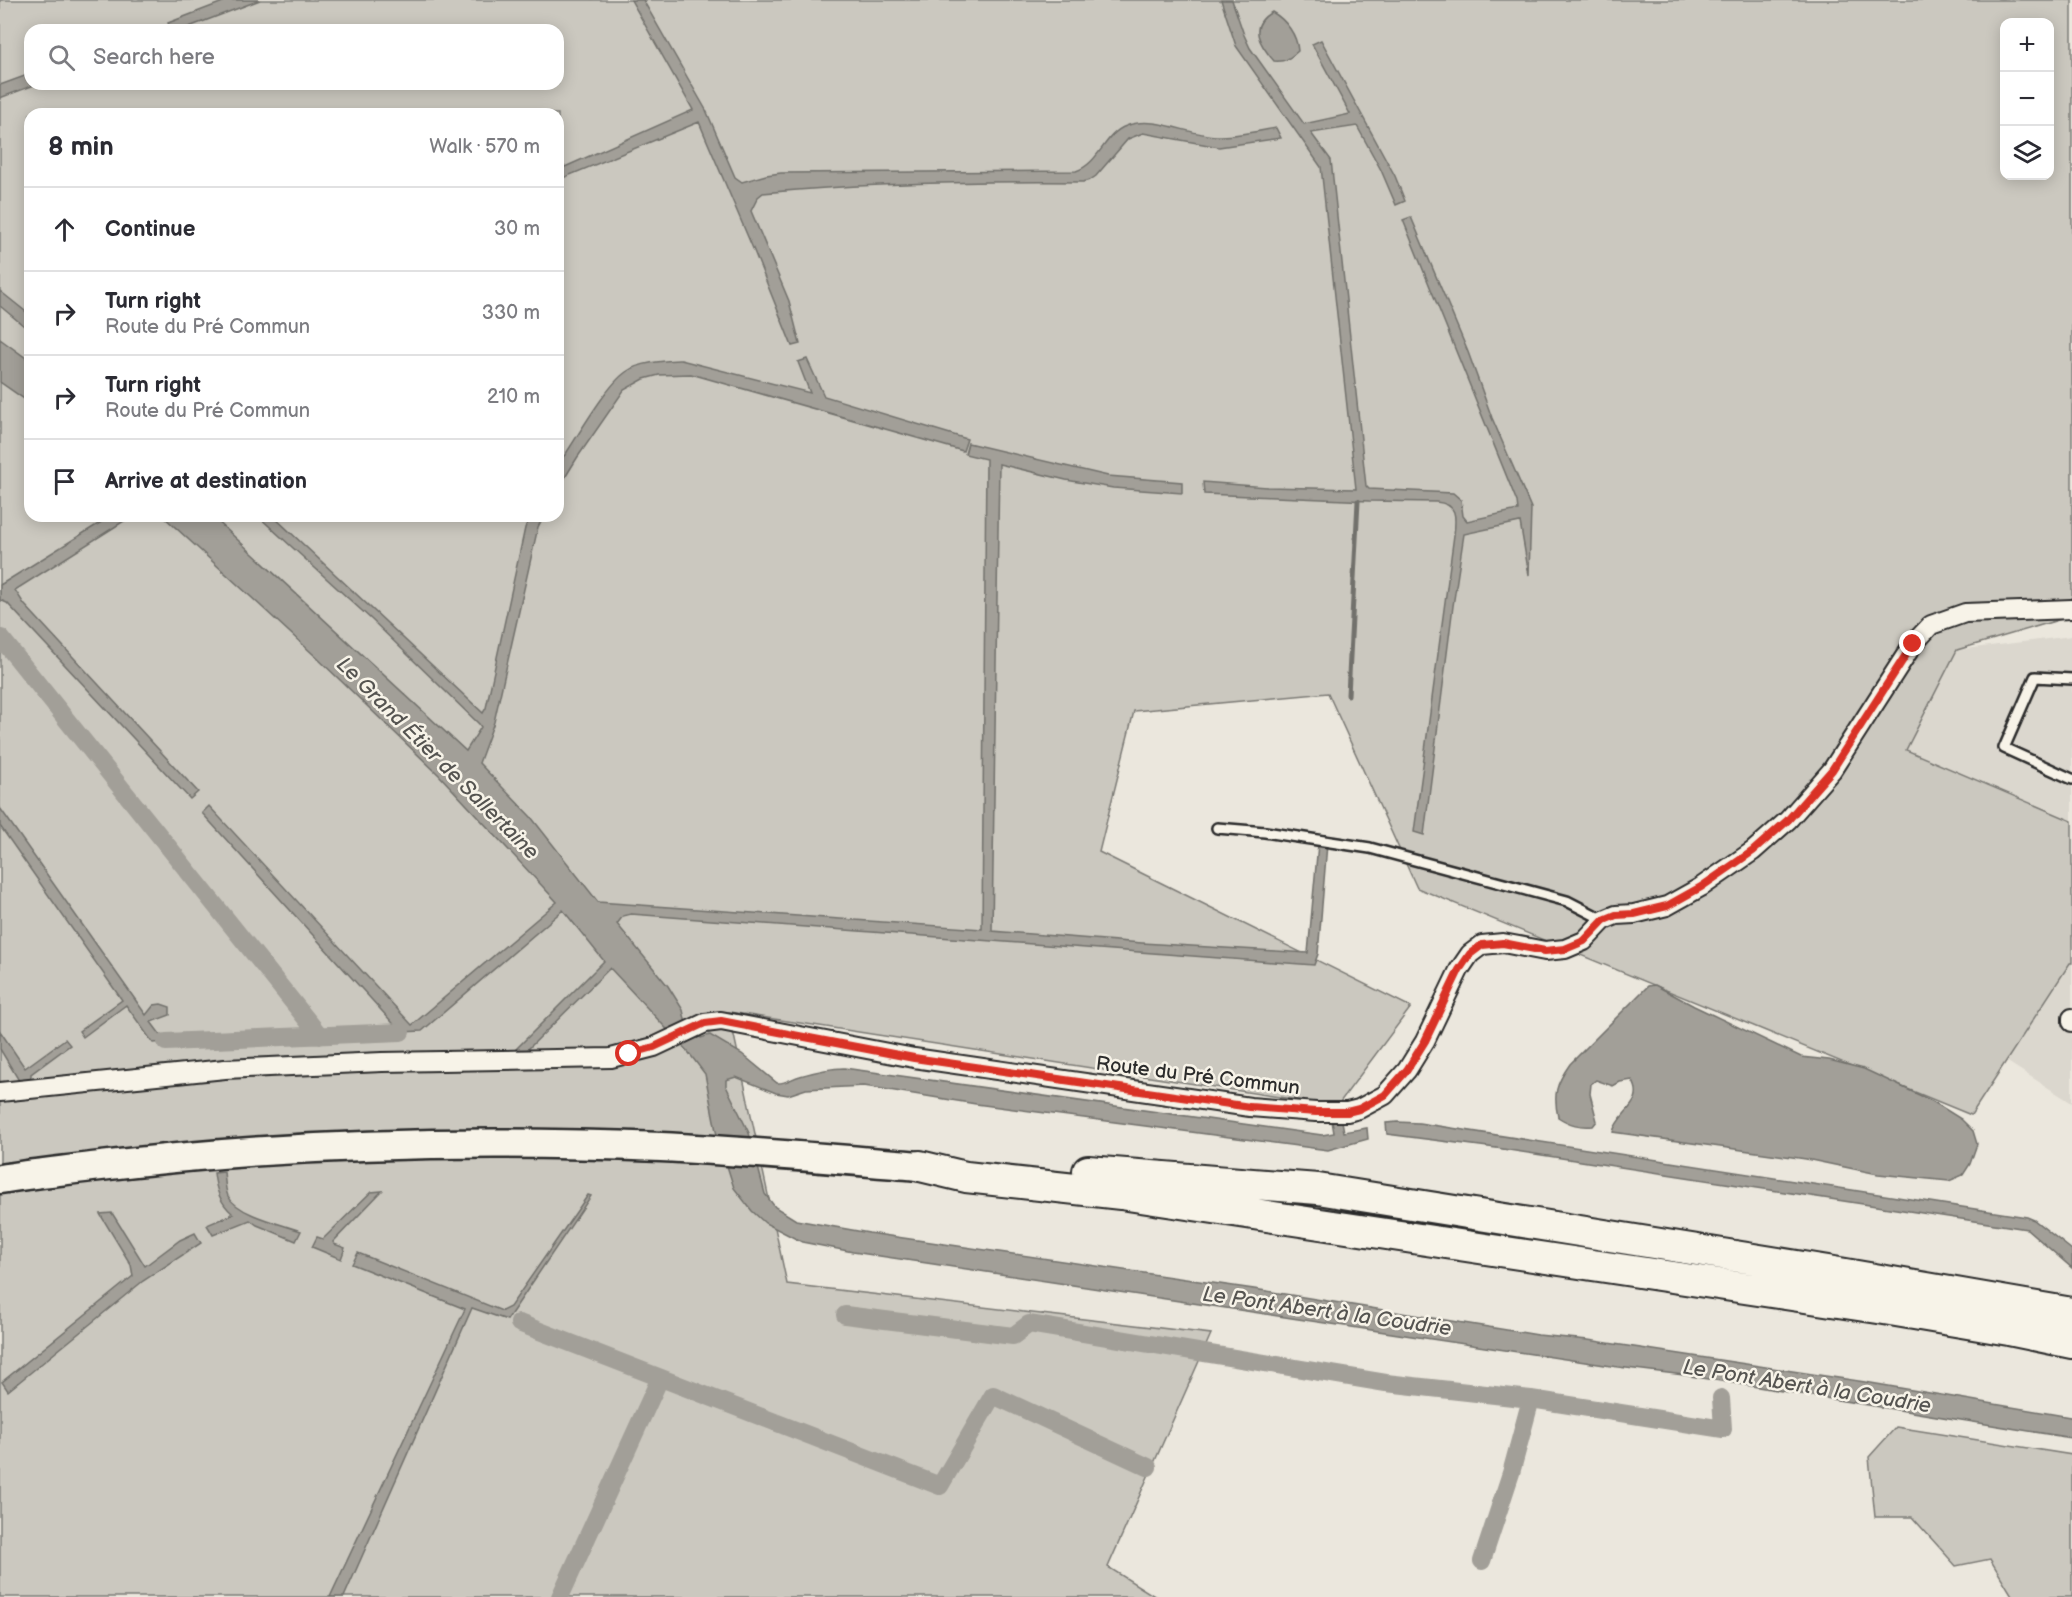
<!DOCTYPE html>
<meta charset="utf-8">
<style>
:root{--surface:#fff;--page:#f2f2f3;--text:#2b2b33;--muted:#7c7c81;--line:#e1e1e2}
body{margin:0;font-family:"Balsamiq Sans",sans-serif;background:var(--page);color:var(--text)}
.controls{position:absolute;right:18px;top:18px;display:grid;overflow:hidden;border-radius:12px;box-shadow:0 3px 15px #0003}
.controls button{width:54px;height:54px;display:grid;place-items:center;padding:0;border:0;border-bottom:2px solid var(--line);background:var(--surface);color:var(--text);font:30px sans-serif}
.stop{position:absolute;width:18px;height:18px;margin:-14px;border:4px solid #d93025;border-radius:50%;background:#fff}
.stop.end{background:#d93025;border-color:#fff;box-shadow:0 2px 6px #0008}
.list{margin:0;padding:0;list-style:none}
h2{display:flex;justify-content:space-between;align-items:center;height:78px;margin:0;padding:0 24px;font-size:26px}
h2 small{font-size:20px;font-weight:400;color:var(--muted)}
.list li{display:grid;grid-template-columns:39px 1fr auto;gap:18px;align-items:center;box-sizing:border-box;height:84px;padding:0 24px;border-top:2px solid var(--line)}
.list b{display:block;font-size:22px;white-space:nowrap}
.list p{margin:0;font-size:20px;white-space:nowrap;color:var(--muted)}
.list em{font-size:20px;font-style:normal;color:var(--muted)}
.icon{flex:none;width:33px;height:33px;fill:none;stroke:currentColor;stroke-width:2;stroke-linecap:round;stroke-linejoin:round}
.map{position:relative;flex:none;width:2072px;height:1597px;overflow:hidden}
.search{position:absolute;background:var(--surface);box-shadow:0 3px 15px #0003;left:24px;top:24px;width:540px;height:66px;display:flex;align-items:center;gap:15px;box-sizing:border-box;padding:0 21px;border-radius:18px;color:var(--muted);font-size:22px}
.panel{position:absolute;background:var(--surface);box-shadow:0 3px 15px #0003;left:24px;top:108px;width:540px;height:414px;border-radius:18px}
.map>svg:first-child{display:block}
.built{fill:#dbd7ce}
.green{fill:#cbc8bf;stroke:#7b7a75;stroke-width:1.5;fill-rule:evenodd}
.water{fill:#a29f98;stroke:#72716c;stroke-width:1.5}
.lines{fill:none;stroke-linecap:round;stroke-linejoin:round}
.stream{stroke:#72716c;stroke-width:5}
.canal{stroke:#a29f98;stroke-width:18}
.service-casing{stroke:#2b2b2b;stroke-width:14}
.minor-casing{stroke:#2b2b2b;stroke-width:22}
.primary-casing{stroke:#2b2b2b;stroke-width:33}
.trunk-casing{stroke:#2b2b2b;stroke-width:34}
.service{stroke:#f7f3e8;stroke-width:9}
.minor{stroke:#f7f3e8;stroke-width:18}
.primary{stroke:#f7f3e8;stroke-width:28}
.trunk{stroke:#f7f3e8;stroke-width:30}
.route{stroke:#d93025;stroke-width:8}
.labels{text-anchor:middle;stroke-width:5;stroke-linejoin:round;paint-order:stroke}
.street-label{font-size:20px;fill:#2b2b2b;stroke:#f7f3e8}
.water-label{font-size:21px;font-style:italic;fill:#555451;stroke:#f7f3e8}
</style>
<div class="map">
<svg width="2072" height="1597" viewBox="0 0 2072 1597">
<rect width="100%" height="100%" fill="#ebe7dd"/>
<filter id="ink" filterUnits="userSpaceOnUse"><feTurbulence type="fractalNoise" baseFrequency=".0167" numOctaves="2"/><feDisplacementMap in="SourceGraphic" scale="12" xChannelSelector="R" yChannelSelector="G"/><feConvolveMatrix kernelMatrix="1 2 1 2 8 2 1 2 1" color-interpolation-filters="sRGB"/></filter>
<g filter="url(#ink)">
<path class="built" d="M 2072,636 L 2072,821 L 1906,750 L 1957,650 Z
M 2072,960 L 2072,1103 L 2006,1061 Z"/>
<path class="green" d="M 0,0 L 2072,0 L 2072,616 L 1957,650 L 1906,750 L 2072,821 L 2072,963 L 2070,963 L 1971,1115 L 1417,888 L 1328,693 L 1134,711 L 1099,852 L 1411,1007 L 1337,1106 L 729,1012 L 787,1284 L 1211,1334 L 1108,1567 L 1156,1597 L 0,1597 ZM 2004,22 L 2050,22 L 2050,176 L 2004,176 ZM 30,30 L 558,30 L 558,84 L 30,84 ZM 30,114 L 558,114 L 558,516 L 30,516 Z
M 1896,1427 L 2072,1455 L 2072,1597 L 2013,1597 L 1990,1559 L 1956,1566 L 1912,1517 L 1875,1517 L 1869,1457 Z"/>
<path class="water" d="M 228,0 L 260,0 L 181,30 L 171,30 L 168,23 Z
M 631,0 L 643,0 L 706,110 L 735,177 L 742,182 L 766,175 L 781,173 L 1076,171 C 1099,164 1104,134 1126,126 C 1155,114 1191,137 1221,136 C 1239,135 1258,131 1276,128 L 1281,138 L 1219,147 L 1143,133 L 1128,139 L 1096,176 L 1090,180 L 1083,182 C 976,181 870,183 763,193 L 758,197 L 751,211 L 789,301 L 800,344 L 792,346 L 754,251 L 699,122 L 558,180 L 558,170 L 693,110 Z
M 1221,0 L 1232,0 L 1244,35 L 1250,48 L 1304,124 L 1350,114 L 1312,44 L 1321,40 L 1395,176 L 1405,201 L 1396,205 L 1381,170 L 1357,126 L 1311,133 L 1331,160 L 1366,486 L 1369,489 L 1453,493 L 1461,500 L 1463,516 L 1467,521 L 1518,510 L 1517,502 L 1403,220 L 1411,217 L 1468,352 L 1492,418 L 1531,508 L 1529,575 L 1520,522 L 1464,534 L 1453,606 L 1424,835 L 1414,832 L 1454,535 C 1456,517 1458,504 1436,502 L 1369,501 L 1204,494 L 1203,482 L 1267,487 L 1356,489 L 1321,167 L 1236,46 Z
M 1272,12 C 1286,20 1297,35 1298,51 C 1289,59 1285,62 1274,61 C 1260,45 1247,26 1272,12 Z
M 30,74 L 30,84 L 37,84 L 0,98 L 0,85 Z
M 0,291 L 30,315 L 30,331 L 0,306 Z
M 0,339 L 30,361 L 30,403 L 0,382 Z
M 807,359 L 824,396 L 967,439 L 963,451 L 691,374 L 659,375 L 644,379 L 624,390 L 577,458 L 558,489 L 558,461 L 565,455 C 579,434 607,385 626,372 C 640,362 664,361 681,360 L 810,393 L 798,362 Z
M 968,443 L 1108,476 L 1182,482 L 1182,493 L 1113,488 L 1066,480 L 999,464 L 992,931 L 1142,943 L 1308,953 L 1318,844 L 1327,844 L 1318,954 L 1314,965 L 631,914 L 623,916 L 617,924 L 668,986 L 683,1010 L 686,1024 L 701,1038 L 710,1035 L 742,1054 L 777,1083 C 785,1084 792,1078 800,1076 C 814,1072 829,1068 844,1068 L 1322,1135 L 1334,1133 L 1332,1121 L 1342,1121 L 1344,1132 L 1367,1128 L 1368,1139 L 1328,1150 L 976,1104 L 864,1086 L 806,1089 L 788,1095 L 776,1093 L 736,1077 L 726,1080 L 726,1086 L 749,1133 L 765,1194 L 775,1207 L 796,1220 L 869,1233 L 1254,1289 L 1538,1335 L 1588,1340 L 1865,1382 L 2070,1417 L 2072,1417 L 2072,1438 L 1684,1375 L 1618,1367 L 853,1252 L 802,1242 L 765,1223 L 752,1211 L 734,1188 L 716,1131 L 705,1074 L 689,1053 L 610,968 L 525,1052 L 513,1052 L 604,961 L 563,910 L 422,1031 L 401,1032 L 202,813 L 209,806 L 412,1025 L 557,902 L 439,775 L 314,655 L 163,516 L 212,516 L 466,751 L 481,727 L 479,724 L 372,620 L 258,516 L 273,516 L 483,713 L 486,708 L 525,528 L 530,516 L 544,516 L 538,527 L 494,722 L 479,763 L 531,817 L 598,902 L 982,929 L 986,459 L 965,454 Z
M 111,516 L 132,516 L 15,590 L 24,604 L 198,792 L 190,799 L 7,603 L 0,600 L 0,585 Z
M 0,808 L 146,1015 L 154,1005 L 161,1004 L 170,1007 L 170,1015 L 151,1022 L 166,1042 L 153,1043 L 126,1005 L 83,1037 L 79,1031 L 122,1000 L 0,826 Z
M 1655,985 L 1694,1006 L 1801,1057 L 1829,1060 L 1864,1069 L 1932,1101 L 1961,1119 L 1973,1131 L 1977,1144 L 1970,1164 L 1963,1175 L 1949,1181 L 1878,1174 L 1806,1159 L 1613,1132 C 1618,1112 1647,1103 1632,1080 L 1620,1082 L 1613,1086 L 1596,1080 L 1591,1084 L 1590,1094 L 1597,1121 L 1593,1126 C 1580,1127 1570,1125 1558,1117 C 1553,1094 1556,1084 1570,1064 L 1648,986 Z
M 0,1031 L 25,1068 L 65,1039 L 70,1045 L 31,1074 L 31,1083 L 21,1084 L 0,1049 Z
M 1397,1122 L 1419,1123 L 2027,1217 L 2034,1220 L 2072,1250 L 2072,1268 L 2027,1229 L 1496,1148 L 1387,1134 L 1386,1123 Z
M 224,1172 C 225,1180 225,1189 228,1196 C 238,1215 281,1224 301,1231 L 296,1241 L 257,1225 L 250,1220 L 213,1235 L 207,1225 L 233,1214 C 220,1203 216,1190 214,1173 Z
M 382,1191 L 333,1242 L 334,1244 L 345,1248 L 341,1259 L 312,1247 L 317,1237 L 323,1239 L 371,1192 Z
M 588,1195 L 591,1196 L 507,1320 L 472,1308 L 344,1597 L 330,1597 L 465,1309 L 352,1264 L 358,1253 L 502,1311 L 510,1307 Z
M 112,1213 L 145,1266 L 180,1240 L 195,1233 L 201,1243 L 143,1281 L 8,1391 L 2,1382 L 133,1276 L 131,1265 L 100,1214 Z"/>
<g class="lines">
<path class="stream" d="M 1348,695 L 1358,501"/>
<path class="canal" d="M 1,638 L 320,1036
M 166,1042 L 401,1032
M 845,1315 L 1013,1336 L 1029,1324 L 1386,1383 L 1531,1399 L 1511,1473 L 1482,1561
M 519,1323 L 940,1486 L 993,1395 L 1148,1467
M 1531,1399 L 1723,1429 L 1721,1398
M 560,1597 L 660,1378"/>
<defs>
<path id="service" d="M 2072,679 L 2035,677 L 2004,748 L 2072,779
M 1217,828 L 1265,832 L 1370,848 L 1567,901 L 1604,920"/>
<path id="minor" d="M 2072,1018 L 2072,1022
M 0,1092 L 225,1069 L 382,1062 L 611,1058 L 654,1047 L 705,1023 L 721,1021 L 914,1058 L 1250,1107 L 1316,1112 L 1347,1112 L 1359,1109 L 1385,1095 L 1407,1070 L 1425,1041 L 1459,970 L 1470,954 L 1482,945 L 1503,943 L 1545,951 L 1565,949 L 1584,941 L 1604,920 L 1616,915 L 1634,914 L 1667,906 L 1701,887 L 1753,851 L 1788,820 L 1832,770 L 1913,644 L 1931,625 L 1965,613 L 2072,609"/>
<path id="primary" d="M 0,1179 C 30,1174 61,1171 92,1167 C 280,1144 471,1139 661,1147 C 747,1151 834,1159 920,1166"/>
<path id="trunk" d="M 920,1166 L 966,1177 L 1121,1194 L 1878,1308 L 2009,1330 L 2072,1343
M 1088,1171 L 1318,1189 L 1828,1271 L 2072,1313"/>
</defs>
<use href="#service" class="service-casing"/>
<use href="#minor" class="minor-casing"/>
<use href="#primary" class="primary-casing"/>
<use href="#trunk" class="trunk-casing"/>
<use href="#service" class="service"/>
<use href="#minor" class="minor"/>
<use href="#primary" class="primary"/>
<use href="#trunk" class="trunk"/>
</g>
</g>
<g class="lines" filter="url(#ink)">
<path class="route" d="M 629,1054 L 654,1047 L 705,1023 L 721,1021 L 914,1058 L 1250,1107 L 1316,1112 L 1347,1112 L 1359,1109 L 1385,1095 L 1407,1070 L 1425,1041 L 1459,970 L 1470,954 L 1482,945 L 1503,943 L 1545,951 L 1565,949 L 1584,941 L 1604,920 L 1616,915 L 1634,914 L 1667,906 L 1701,887 L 1753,851 L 1788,820 L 1832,770 L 1913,644"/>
</g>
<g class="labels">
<g class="street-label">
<text transform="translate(1198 1075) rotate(7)" y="7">Route du Pré Commun</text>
</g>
<g class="water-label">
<text transform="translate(438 758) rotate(45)" y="7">Le Grand Étier de Sallertaine</text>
<text transform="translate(1327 1311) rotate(8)" y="7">Le Pont Abert à la Coudrie</text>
<text transform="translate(1807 1386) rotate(9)" y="7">Le Pont Abert à la Coudrie</text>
</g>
</g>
</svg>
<div class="controls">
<button>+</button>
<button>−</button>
<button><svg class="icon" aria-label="layers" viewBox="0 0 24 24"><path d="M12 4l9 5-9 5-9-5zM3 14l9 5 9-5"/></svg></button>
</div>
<div class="stop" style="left:629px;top:1054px"></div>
<div class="stop end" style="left:1913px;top:644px"></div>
<div class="search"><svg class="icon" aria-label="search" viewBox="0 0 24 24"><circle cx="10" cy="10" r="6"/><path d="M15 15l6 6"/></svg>Search here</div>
<section class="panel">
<h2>8 min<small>Walk · 570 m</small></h2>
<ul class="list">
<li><svg class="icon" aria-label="ahead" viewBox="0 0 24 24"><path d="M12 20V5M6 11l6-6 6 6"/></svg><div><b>Continue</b></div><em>30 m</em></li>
<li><svg class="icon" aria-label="right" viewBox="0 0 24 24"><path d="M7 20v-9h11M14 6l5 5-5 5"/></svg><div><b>Turn right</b><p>Route du Pré Commun</p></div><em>330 m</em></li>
<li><svg class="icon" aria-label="right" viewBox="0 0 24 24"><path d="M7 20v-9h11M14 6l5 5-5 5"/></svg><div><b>Turn right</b><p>Route du Pré Commun</p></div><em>210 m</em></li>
<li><svg class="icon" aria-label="arrive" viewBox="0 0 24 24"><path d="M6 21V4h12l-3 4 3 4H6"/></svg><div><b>Arrive at destination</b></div></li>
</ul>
</section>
</div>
